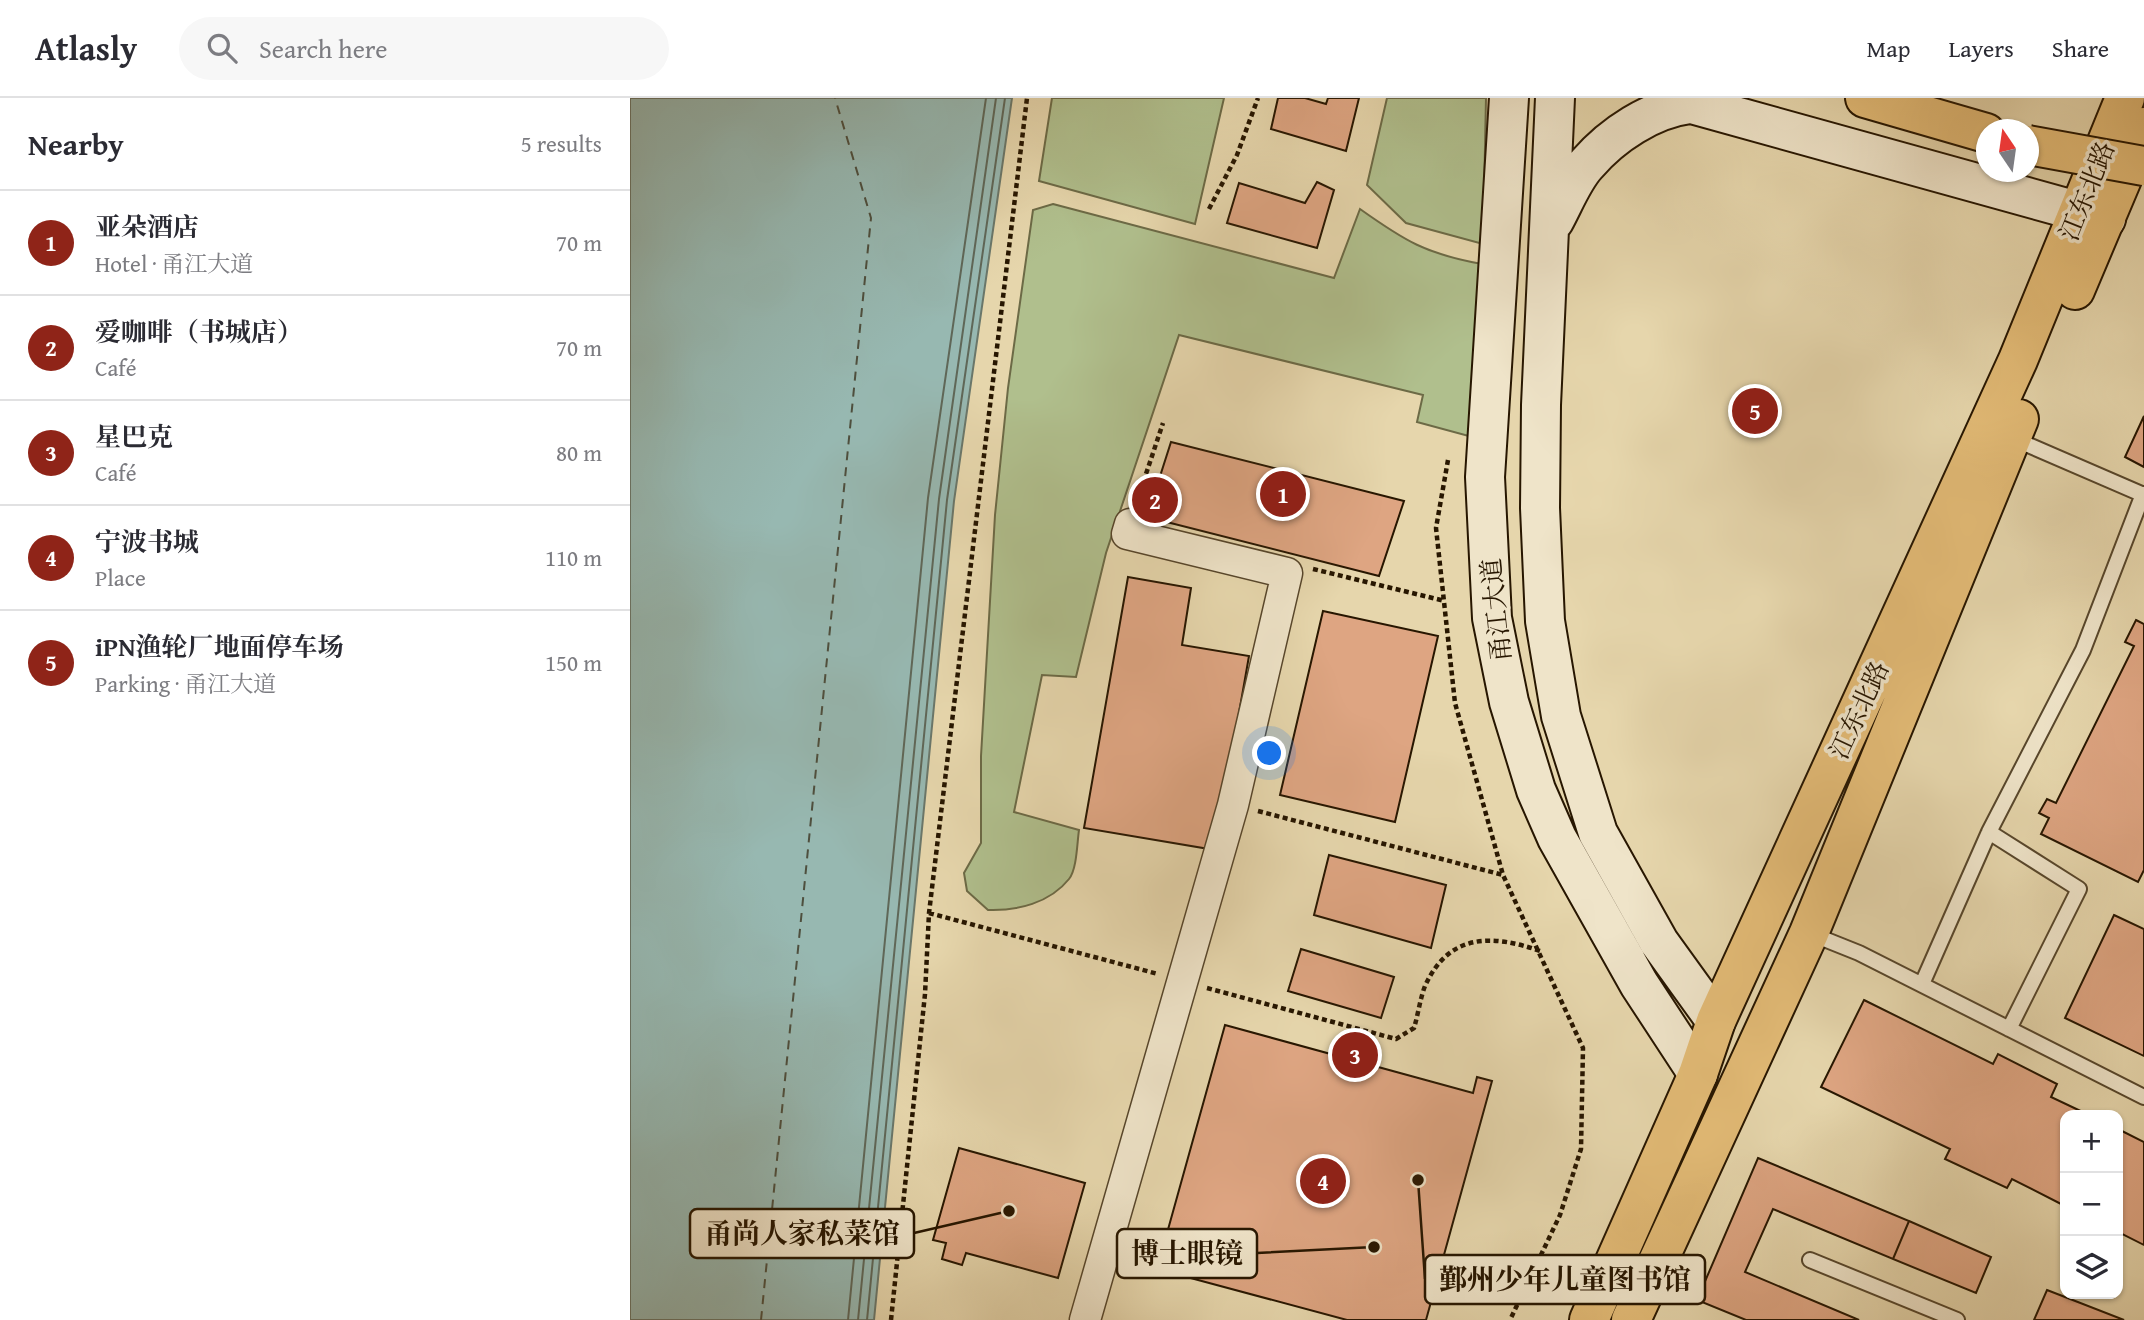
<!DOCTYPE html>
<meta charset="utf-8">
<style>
:root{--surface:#fff;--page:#f7f7f7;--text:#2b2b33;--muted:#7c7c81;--line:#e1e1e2;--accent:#8f2418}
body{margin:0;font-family:"Gentium Book Plus","Noto Serif SC",serif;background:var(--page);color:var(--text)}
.controls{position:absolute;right:21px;bottom:21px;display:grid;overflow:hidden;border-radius:14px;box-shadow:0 2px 5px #0004}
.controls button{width:63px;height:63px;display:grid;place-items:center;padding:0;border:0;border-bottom:2px solid var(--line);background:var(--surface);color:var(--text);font:35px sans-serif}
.compass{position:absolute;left:1346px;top:21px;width:63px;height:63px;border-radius:50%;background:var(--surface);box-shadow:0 2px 5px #0004;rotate:347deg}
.you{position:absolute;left:640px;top:656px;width:24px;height:24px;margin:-18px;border:5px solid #fff;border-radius:50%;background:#1a73e8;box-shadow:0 0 0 10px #1a73e833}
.badge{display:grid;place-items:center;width:46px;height:46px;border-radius:50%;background:var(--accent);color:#fff;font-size:23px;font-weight:700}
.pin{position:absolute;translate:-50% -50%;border:4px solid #fff;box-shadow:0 2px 7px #0006}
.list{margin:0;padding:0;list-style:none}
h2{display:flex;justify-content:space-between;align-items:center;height:91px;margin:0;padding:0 28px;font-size:30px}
h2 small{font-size:23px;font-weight:400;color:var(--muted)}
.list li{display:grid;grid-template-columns:46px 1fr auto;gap:21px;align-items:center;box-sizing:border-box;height:105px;padding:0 28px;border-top:2px solid var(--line)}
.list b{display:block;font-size:26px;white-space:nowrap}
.list p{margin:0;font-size:23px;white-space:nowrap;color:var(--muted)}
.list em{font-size:23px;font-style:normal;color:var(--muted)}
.icon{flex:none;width:38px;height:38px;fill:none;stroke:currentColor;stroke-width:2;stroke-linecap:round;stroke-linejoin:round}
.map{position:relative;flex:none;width:1514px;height:1222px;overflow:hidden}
header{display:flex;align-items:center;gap:42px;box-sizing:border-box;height:98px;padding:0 35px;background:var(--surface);border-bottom:2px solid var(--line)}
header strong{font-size:33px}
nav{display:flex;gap:38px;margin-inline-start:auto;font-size:24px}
.search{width:490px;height:63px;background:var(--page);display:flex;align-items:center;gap:18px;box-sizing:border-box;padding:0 24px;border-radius:38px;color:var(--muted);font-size:26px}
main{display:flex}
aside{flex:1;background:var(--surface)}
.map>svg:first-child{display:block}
.green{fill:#b0bf8d;stroke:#6c6a46;stroke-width:2}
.water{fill:#97b8b1;stroke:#6a776a;stroke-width:2}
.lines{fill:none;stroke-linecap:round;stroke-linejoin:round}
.shore{stroke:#5f6758;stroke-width:2}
.ferry{stroke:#4e4f3e;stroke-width:2;stroke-dasharray:9 7;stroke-linecap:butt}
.building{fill:#dea582;stroke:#271600;stroke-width:2}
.lane-casing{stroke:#57462b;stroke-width:18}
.street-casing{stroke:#57462b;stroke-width:33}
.secondary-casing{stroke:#271600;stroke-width:42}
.primary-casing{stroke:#271600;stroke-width:42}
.path{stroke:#271600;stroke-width:4.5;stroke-dasharray:5 3.5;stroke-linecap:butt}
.lane{stroke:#efe4c9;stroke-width:14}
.street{stroke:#efe4c9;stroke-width:30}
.secondary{stroke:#efe4c9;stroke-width:38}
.primary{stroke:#e3bb76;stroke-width:38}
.primary-bridge-casing{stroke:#271600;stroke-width:42;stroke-linecap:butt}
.primary-bridge{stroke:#e3bb76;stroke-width:38}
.labels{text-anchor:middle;stroke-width:7;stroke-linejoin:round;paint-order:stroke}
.street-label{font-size:26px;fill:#271600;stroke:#efe4c9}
.leader{fill:none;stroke:#271600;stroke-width:2.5}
.callout-dot{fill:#271600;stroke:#efe4c9;stroke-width:2.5}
.callout{fill:#efe4c9;stroke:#271600;stroke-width:2.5}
.callout-label{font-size:28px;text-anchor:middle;font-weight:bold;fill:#271600}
</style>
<header>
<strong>Atlasly</strong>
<div class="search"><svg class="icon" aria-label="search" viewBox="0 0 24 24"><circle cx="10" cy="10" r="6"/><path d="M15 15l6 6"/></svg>Search here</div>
<nav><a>Map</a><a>Layers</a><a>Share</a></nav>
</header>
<main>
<aside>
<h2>Nearby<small>5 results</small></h2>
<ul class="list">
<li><span class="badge">1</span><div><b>亚朵酒店</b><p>Hotel · 甬江大道</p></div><em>70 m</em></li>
<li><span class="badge">2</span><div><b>爱咖啡（书城店）</b><p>Café</p></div><em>70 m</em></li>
<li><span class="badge">3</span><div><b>星巴克</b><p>Café</p></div><em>80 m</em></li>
<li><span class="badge">4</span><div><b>宁波书城</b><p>Place</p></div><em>110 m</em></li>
<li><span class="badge">5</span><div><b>iPN渔轮厂地面停车场</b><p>Parking · 甬江大道</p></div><em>150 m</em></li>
</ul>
</aside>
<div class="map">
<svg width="1514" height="1222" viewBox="0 0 1514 1222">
<rect width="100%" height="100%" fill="#e6d6ac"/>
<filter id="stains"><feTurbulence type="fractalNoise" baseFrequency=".00286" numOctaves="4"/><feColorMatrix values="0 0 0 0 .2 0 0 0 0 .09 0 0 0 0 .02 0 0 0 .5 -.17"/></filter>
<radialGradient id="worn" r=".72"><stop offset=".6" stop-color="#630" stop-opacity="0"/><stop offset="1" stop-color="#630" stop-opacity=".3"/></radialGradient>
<path class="green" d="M 422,0 L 594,0 L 565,126 L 409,83 Z
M 757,0 L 856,0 L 853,146 L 776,125 L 737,87 Z
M 423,106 L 704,180 L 730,111 C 775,143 796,156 852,166 L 846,340 L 787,324 L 793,297 L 549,237 L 476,455 L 446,579 L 412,577 L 384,714 L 449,732 C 447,745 447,771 439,781 C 420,805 387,813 358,812 L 337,793 L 334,775 L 351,745 L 351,658 L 365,417 L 378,290 L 403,112 Z"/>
<path class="water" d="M 0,0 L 382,0 L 324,403 L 244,1222 L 0,1222 Z"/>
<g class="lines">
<path class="shore" d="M 218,1222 L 298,400 L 356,0
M 228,1222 L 309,401 L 366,0
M 237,1222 L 317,402 L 375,0"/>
<path class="ferry" d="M 131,1222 L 241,120 L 205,0"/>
</g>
<path class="building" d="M 648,0 L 675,0 L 696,6 L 698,0 L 729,0 L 716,53 L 641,31 Z
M 687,84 L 704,92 L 687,150 L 597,125 L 609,85 L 675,105 Z
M 1514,318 L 1514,369 L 1495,359 Z
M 541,344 L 774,403 L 749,478 L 517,419 Z
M 498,479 L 561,490 L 552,547 L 619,558 L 585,752 L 454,730 Z
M 693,513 L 808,538 L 765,724 L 650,697 Z
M 1506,522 L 1514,526 L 1514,772 L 1508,784 L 1411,736 L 1419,720 L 1409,715 L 1417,701 L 1426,705 L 1504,548 L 1495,544 Z
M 699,757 L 816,787 L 801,850 L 684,817 Z
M 1484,817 L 1514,831 L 1514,958 L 1435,920 Z
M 671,851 L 764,879 L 751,920 L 658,893 Z
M 1234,902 L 1363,966 L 1368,956 L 1427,986 L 1421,999 L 1459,1017 L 1435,1017 L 1435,1108 L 1382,1081 L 1377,1090 L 1315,1061 L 1320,1051 L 1191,989 Z
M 595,927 L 843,995 L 847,979 L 862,983 L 796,1222 L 717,1222 L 527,1171 Z
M 1488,1031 L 1514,1044 L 1514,1147 L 1488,1134 Z
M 329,1050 L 455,1085 L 428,1180 L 336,1155 L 332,1167 L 312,1161 L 316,1145 L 303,1142 Z
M 1128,1060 L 1279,1123 L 1263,1161 L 1143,1111 L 1115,1174 L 1229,1222 L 1116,1222 L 1067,1202 Z
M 1279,1123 L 1361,1159 L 1346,1195 L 1263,1161 Z
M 1417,1192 L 1494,1222 L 1404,1222 Z"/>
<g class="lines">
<defs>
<path id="lane" d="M 1382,340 L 1514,397
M 1359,734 L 1449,791 L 1379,931
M 1179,835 L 1229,855 L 1514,999
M 1292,886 L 1359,734 L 1453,552 L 1513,396
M 1180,1162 L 1327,1222"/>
<path id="street" d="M 455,1222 L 603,707 L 657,475 L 497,436 L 500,426"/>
<path id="secondary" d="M 879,0 L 855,379 L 862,520 L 879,604 L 906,692 L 927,740 L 1009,886 L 1068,976
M 925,0 L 911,307 L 910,410 L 915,523 L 931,618 L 968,735 L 1029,844 L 1086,923
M 1040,0 L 1476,121
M 924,123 C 934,105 943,81 957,66 C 982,37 1021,11 1060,6"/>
<path id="primary" d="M 1235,0 L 1356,35
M 1445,192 L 1514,29
M 959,1222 L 1068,976 L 1086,923 L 1388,262 L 1495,0
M 1001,1222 L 1179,835 L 1389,321"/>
</defs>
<use href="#lane" class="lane-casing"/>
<use href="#street" class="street-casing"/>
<use href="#secondary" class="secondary-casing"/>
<use href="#primary" class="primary-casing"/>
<path class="path" d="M 579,111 L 607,57 L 628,0
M 818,362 L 806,430 L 825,605 L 873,777 L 953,950 L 951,1051 L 930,1117 L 880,1222
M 508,400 L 533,325
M 683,471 L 815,503
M 628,713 L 873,777
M 299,815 L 528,876
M 577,890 L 766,941 L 784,930 C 788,917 790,901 795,888 C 819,835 862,836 910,853
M 261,1222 L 295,896 L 299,815 L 397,0"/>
<use href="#lane" class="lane"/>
<use href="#street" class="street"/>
<use href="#secondary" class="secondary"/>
<use href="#primary" class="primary"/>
<defs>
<path id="primary-bridge" d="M 1398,47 L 1514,68"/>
</defs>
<use href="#primary-bridge" class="primary-bridge-casing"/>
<use href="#primary-bridge" class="primary-bridge"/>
</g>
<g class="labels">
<g class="street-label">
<text transform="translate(1457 93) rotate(-68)" y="9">江东北路</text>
<text transform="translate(866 512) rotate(-96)" y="9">甬江大道</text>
<text transform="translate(1229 612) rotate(-65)" y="9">江东北路</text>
</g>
</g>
<path class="leader" d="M379 1113L284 1135M744 1149L627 1155M788 1082L795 1181"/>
<g class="callout-dot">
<circle cx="379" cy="1113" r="7"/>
<circle cx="744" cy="1149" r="7"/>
<circle cx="788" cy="1082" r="7"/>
</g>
<g class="callout">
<rect x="60" y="1111" width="224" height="49" rx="7"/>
<rect x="487" y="1131" width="140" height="49" rx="7"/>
<rect x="795" y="1157" width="280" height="49" rx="7"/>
</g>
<g class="callout-label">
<text x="172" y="1145">甬尚人家私菜馆</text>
<text x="557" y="1165">博士眼镜</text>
<text x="935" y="1191">鄞州少年儿童图书馆</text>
</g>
<rect width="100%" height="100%" filter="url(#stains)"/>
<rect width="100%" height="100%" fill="url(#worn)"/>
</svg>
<div class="controls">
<button>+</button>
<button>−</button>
<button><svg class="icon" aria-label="layers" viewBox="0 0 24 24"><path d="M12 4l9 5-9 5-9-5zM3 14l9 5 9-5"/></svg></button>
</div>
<svg class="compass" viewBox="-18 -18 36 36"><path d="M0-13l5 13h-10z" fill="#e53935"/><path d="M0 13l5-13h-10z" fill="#7c7c81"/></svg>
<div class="you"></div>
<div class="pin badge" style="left:653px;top:396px">1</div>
<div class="pin badge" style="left:525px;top:402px">2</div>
<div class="pin badge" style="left:725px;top:957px">3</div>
<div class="pin badge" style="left:693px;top:1083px">4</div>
<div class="pin badge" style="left:1125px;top:313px">5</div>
</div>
</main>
